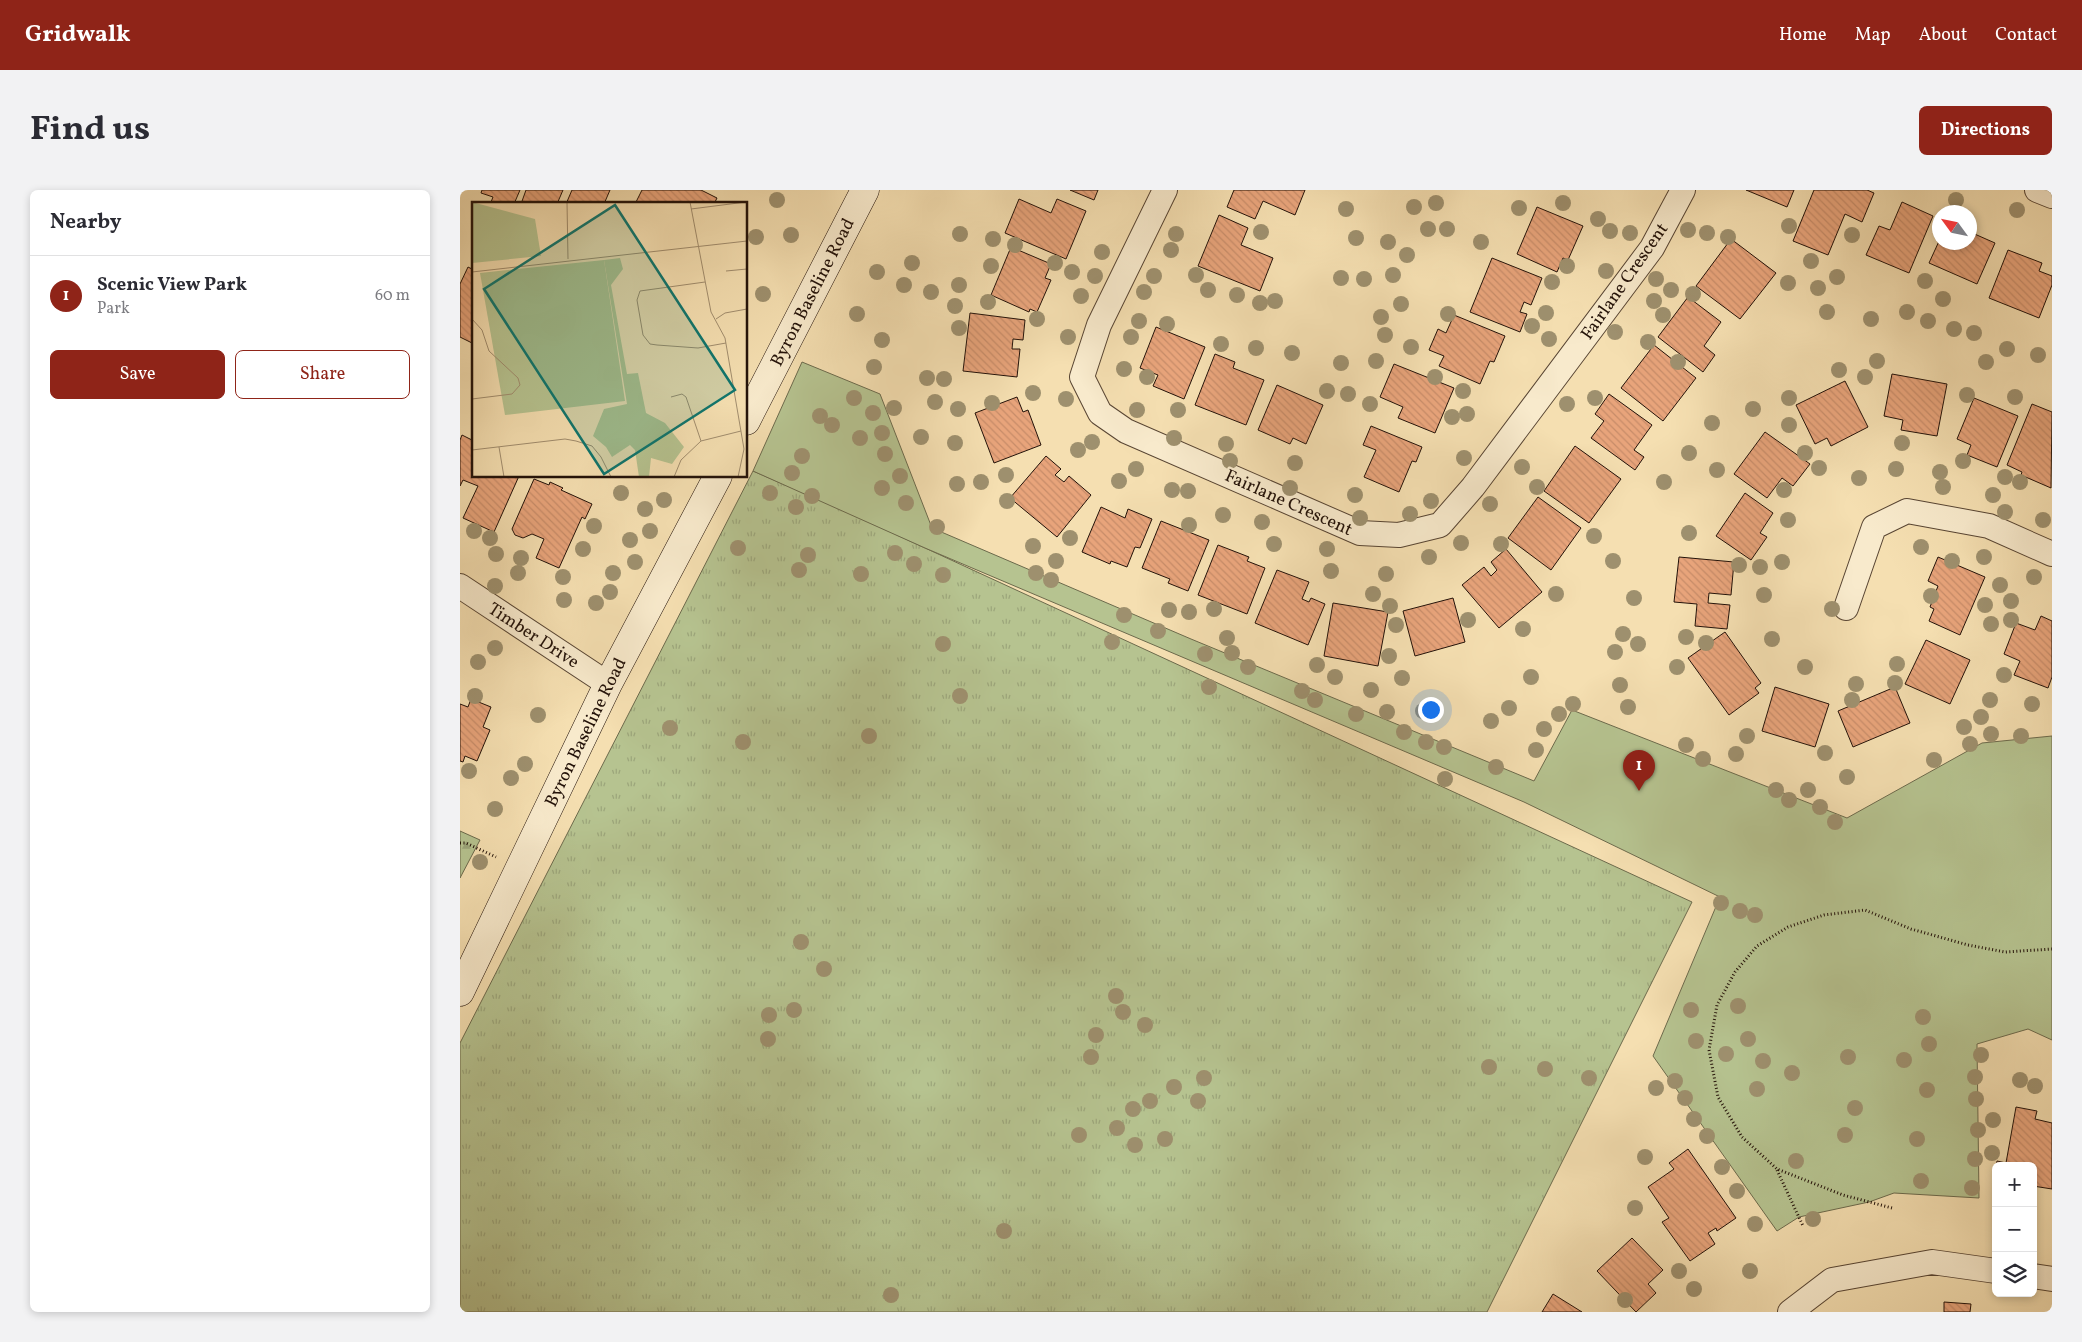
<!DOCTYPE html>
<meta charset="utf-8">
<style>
:root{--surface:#fff;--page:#f2f2f3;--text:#2b2b33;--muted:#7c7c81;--line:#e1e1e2;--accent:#8f2418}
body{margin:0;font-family:Vollkorn,serif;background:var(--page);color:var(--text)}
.controls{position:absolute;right:15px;bottom:15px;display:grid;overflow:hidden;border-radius:8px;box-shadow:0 2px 8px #0003}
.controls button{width:45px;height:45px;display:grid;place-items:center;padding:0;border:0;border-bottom:1px solid var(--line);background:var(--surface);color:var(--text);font:25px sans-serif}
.compass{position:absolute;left:1472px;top:15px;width:45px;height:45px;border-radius:50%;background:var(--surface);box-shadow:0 2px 8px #0003;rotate:303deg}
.you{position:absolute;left:970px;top:519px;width:18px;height:18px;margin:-12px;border:4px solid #fff;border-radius:50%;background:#1a73e8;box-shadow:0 0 0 8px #1a73e833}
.badge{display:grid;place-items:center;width:32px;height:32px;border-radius:50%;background:var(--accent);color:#fff;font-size:16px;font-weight:700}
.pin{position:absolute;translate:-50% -41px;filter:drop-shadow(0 1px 2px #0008)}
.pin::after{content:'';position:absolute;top:26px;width:18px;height:15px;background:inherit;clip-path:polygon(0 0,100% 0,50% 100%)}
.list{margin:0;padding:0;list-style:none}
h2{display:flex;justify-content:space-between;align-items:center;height:65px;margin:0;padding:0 20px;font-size:21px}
h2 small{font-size:16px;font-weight:400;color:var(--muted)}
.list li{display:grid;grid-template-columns:32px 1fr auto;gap:15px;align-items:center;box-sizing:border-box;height:80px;padding:0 20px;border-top:1px solid var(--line)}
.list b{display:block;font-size:19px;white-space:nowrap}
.list p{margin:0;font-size:16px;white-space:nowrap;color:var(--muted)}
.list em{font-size:16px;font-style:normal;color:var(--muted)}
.actions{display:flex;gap:10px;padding:15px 20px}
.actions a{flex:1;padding:11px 0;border:1px solid var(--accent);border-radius:8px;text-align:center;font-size:18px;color:var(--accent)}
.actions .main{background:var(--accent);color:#fff}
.icon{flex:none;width:28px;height:28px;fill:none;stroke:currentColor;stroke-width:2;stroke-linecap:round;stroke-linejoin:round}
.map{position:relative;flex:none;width:1592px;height:1122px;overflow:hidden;border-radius:8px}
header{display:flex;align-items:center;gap:30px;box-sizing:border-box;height:70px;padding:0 25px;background:var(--accent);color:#fff}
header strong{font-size:24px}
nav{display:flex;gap:28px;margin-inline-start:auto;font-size:18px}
.intro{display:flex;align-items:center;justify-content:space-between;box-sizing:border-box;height:120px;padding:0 30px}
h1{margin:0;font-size:35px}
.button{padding:12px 22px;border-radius:8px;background:var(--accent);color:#fff;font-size:18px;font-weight:700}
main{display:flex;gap:30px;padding:0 30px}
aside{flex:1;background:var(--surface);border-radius:8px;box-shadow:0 2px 8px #0003}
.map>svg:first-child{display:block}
.grass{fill:url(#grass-tufts);stroke:#6c6a4c}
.forest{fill:url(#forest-firs);stroke:#6c6a4c}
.green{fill:#b6c390;stroke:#6c6a4c}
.building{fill:url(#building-back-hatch);stroke:#231209}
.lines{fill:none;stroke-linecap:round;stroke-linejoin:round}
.minor-casing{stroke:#584533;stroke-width:26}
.secondary-casing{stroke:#231209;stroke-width:29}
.path{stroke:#231209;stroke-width:3;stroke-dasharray:1 2.5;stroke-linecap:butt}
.minor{stroke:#f8eacc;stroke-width:24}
.secondary{stroke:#f8eacc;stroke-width:28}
.tree{fill:#9e906e}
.labels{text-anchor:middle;stroke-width:4.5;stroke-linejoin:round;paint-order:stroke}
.street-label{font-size:18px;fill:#231209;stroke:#f8eacc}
.inset-road{fill:none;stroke:#a18d6e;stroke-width:1}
.view{fill:#0f766e;fill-opacity:0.15;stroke:#0f766e;stroke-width:2.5}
.inset-edge{fill:none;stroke:#231209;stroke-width:2.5}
</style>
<header>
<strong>Gridwalk</strong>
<nav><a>Home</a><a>Map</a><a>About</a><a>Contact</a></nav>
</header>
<div class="intro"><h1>Find us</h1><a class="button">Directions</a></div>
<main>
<aside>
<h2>Nearby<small></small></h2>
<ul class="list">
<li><span class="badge">1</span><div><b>Scenic View Park</b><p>Park</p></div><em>60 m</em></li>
</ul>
<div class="actions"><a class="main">Save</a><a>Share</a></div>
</aside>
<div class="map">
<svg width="1592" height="1122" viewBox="0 0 1592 1122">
<defs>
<pattern id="grass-tufts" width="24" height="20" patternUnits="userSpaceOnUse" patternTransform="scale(1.25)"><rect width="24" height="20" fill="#b6c390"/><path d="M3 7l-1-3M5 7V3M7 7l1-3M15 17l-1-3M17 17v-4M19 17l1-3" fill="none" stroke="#9ca67b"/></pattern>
<pattern id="forest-firs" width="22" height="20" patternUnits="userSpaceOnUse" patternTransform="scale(1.25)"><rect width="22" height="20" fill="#b6c390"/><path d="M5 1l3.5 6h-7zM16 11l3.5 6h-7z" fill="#9ca67b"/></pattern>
<pattern id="building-back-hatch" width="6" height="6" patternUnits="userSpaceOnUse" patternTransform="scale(1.25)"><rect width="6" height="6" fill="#e8a47b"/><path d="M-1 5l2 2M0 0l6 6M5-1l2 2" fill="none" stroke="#c78c69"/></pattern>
</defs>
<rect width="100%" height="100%" fill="#f5dfb1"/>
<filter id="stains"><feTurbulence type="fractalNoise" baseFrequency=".004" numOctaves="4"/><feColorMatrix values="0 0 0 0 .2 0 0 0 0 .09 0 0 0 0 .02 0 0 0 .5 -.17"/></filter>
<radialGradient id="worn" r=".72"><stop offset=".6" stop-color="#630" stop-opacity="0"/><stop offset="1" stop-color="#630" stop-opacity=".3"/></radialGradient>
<path class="grass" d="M 293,281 L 372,315 L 1232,712 L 1027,1122 L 0,1122 L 0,853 Z"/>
<path class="forest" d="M 0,641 L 20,650 L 0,688 Z"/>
<path class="green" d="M 342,172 L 420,204 L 472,338 L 731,449 L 1074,591 L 1112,520 L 1387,628 L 1522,553 L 1592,546 L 1592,850 L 1568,839 L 1517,854 L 1519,1008 L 1434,1003 L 1409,1012 L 1339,1027 L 1317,1041 L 1193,866 L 1260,707 L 1064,612 L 465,358 L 293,281 Z"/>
<path class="building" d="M 22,0 L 60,0 L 54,14 L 31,12 L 33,7 L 21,3 Z
M 66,0 L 103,0 L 97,14 L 61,14 Z
M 112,0 L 150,0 L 144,14 L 106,14 Z
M 182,0 L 241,0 L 257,8 L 254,14 L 175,14 Z
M 610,0 L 638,0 L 634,10 Z
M 774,0 L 845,0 L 835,25 L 803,11 L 795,29 L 767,17 Z
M 1286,0 L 1334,0 L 1327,17 Z
M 1354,0 L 1407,0 L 1414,3 L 1402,32 L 1385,24 L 1368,65 L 1333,51 Z
M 559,9 L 591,23 L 597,9 L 626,21 L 606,69 L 545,43 Z
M 1442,12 L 1473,26 L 1449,83 L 1406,65 L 1419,36 L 1430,40 Z
M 1077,17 L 1123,36 L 1108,70 L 1103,68 L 1097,82 L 1057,64 Z
M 759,25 L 788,38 L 781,55 L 813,68 L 800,101 L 738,76 Z
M 1510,42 L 1535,53 L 1517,94 L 1469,73 L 1480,49 L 1480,52 L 1510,52 Z
M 1271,49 L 1316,83 L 1280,129 L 1236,96 Z
M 551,57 L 591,74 L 585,88 L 591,90 L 577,122 L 570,119 L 569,122 L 531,105 Z
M 1548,60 L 1582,73 L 1579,81 L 1592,86 L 1592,95 L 1579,128 L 1529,108 Z
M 1032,68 L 1082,88 L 1071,115 L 1064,112 L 1060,122 L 1067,124 L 1060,142 L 1010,122 Z
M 8,77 L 14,80 L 14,154 L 0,147 L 0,94 Z
M 1228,107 L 1261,132 L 1244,156 L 1255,165 L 1243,182 L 1198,147 Z
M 510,123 L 565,130 L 563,150 L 553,149 L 552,159 L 560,159 L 557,187 L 503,181 Z
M 994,125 L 1045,146 L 1034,172 L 1030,171 L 1020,194 L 979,176 L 984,166 L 969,160 L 978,139 L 986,143 Z
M 696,137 L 745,157 L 724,209 L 693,196 L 698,185 L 680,178 Z
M 1194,155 L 1236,188 L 1203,231 L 1161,198 Z
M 755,164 L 775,172 L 773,178 L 804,190 L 786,235 L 735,215 Z
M 934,174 L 994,198 L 975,243 L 938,228 L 943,217 L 920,207 Z
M 1432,184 L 1487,194 L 1477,246 L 1441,240 L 1443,230 L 1424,226 Z
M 1385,191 L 1408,237 L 1371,256 L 1367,248 L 1355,254 L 1336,215 Z
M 817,195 L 863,215 L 846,254 L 833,248 L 830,254 L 798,240 Z
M 1149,204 L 1192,235 L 1174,260 L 1184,267 L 1175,280 L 1131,248 L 1144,231 L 1135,224 Z
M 557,207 L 563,222 L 568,220 L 581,255 L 534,273 L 515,223 Z
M 1514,208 L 1558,226 L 1537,277 L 1507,265 L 1511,255 L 1497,249 Z
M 1572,214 L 1592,222 L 1591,298 L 1561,285 L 1562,282 L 1547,275 Z
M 911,236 L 962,257 L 956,272 L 952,271 L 939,302 L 904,287 L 916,260 L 903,255 Z
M 1305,242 L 1350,274 L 1333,296 L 1322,288 L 1307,308 L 1274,284 Z
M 2,245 L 14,251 L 14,286 L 59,286 L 34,342 L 3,328 L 18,296 L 3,290 L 0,296 L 0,250 Z
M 1115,256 L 1161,289 L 1129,333 L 1084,301 Z
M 586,266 L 601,279 L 595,285 L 604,292 L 609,286 L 631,305 L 597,347 L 550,308 Z
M 74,289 L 89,295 L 90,292 L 103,298 L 101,300 L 132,314 L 125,329 L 122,327 L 99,378 L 76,368 L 84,349 L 72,344 L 63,348 L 55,345 L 52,339 Z
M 1285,303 L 1313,323 L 1300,343 L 1307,347 L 1291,370 L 1256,346 Z
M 1078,307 L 1121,338 L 1091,380 L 1048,348 Z
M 641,317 L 665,328 L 668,319 L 692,329 L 680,358 L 675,357 L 667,377 L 651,371 L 650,374 L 622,362 Z
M 701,331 L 749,350 L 728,401 L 708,393 L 710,389 L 682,378 Z
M 758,355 L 789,367 L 787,371 L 805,378 L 787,424 L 738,405 Z
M 1046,359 L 1082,402 L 1039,438 L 1002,395 L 1024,377 L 1031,386 L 1037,380 L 1031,372 Z
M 1219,367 L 1274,372 L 1271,405 L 1249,403 L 1248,413 L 1270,415 L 1267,439 L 1235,436 L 1237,414 L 1214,412 Z
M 1478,367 L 1525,387 L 1500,445 L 1469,431 L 1474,419 L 1470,417 L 1478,396 L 1468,391 Z
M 817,380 L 849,392 L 842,409 L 849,412 L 851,408 L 865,414 L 848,455 L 795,433 Z
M 993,408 L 1005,452 L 955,466 L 943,421 Z
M 873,413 L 928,422 L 918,476 L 864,466 Z
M 1581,426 L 1592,431 L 1592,487 L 1588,498 L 1554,485 L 1560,471 L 1544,464 L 1556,433 L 1575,440 Z
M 1265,442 L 1301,493 L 1295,498 L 1299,503 L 1269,525 L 1228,468 Z
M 1466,450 L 1510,470 L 1490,514 L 1445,494 Z
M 1315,497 L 1369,514 L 1355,557 L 1302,541 Z
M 1435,497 L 1450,533 L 1393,557 L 1378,521 Z
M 11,509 L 31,517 L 23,537 L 30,540 L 17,571 L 5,566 L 3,572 L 0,571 L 0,514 L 8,517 Z
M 1556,917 L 1577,921 L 1575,929 L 1592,933 L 1592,999 L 1573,996 L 1573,976 L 1536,976 L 1537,971 L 1546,973 Z
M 1228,959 L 1276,1028 L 1257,1041 L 1256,1038 L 1248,1043 L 1255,1054 L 1230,1071 L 1202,1032 L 1209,1028 L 1188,997 L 1214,979 L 1209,973 Z
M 1172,1048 L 1203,1080 L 1188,1094 L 1196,1103 L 1176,1122 L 1137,1081 Z
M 1093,1104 L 1122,1122 L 1082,1122 Z
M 1484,1112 L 1511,1114 L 1510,1122 L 1484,1122 Z"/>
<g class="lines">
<defs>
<path id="minor" d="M 705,0 L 639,135 L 622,187 L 640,223 L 666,241 L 900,343 L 939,345 L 980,335 L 1013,297 L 1192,58 L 1223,0
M 1577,0 L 1592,6
M 0,396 L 148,494
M 1386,418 L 1414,337 L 1447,321 L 1529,336 L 1592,364
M 1573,1086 L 1592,1089
M 1330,1122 L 1372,1090 L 1472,1072 L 1536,1081"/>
<path id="secondary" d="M 286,231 L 405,0
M 0,802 L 148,494 L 258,286"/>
</defs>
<use href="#minor" class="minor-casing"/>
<use href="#secondary" class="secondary-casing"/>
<path class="path" d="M 0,653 L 6,653 L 36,667
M 1317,980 L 1343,1036
M 1432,1018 L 1383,1005 L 1317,979 L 1282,947 L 1258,907 L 1249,860 L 1257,815 L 1275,782 L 1297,756 L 1328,737 L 1364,725 L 1405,720 L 1451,739 L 1508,755 L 1545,762 L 1592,759"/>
<use href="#minor" class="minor"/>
<use href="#secondary" class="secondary"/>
</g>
<g class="tree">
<circle cx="317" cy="10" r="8"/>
<circle cx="1496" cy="10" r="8"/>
<circle cx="976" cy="13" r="8"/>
<circle cx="1103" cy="13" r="8"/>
<circle cx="954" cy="17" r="8"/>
<circle cx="1059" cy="18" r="8"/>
<circle cx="886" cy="19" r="8"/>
<circle cx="1557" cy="20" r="8"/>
<circle cx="1138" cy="29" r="8"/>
<circle cx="1329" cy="36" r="8"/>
<circle cx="968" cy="39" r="8"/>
<circle cx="987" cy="39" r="8"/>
<circle cx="1228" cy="40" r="8"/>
<circle cx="1150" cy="41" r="8"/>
<circle cx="801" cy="42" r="8"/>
<circle cx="1170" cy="43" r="8"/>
<circle cx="1247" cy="43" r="8"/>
<circle cx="500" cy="44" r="8"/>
<circle cx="716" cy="44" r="8"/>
<circle cx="331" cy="45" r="8"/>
<circle cx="1392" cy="45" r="8"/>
<circle cx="296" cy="47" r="8"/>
<circle cx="1268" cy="47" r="8"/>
<circle cx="896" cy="48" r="8"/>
<circle cx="533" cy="49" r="8"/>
<circle cx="928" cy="52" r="8"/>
<circle cx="1021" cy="52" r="8"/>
<circle cx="555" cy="55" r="8"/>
<circle cx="711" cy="60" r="8"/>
<circle cx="642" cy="62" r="8"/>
<circle cx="947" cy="65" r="8"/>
<circle cx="1351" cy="71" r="8"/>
<circle cx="452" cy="73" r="8"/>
<circle cx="595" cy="73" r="8"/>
<circle cx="531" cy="76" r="8"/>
<circle cx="1107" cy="76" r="8"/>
<circle cx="1146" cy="81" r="8"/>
<circle cx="417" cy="82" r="8"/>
<circle cx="612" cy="82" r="8"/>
<circle cx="736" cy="85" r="8"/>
<circle cx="933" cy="85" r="8"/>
<circle cx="635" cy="86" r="8"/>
<circle cx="694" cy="86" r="8"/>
<circle cx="1377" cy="87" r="8"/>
<circle cx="881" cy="88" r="8"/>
<circle cx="904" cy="89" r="8"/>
<circle cx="1196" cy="89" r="8"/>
<circle cx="1465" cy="91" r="8"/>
<circle cx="1092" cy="92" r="8"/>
<circle cx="1328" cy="93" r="8"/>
<circle cx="444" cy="95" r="8"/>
<circle cx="499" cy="95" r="8"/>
<circle cx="1358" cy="98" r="8"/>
<circle cx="748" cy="100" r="8"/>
<circle cx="1211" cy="100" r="8"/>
<circle cx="471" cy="102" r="8"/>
<circle cx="684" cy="102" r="8"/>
<circle cx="303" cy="104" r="8"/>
<circle cx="1233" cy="104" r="8"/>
<circle cx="777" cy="105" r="8"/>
<circle cx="621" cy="106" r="8"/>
<circle cx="1483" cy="109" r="8"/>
<circle cx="815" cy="111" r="8"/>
<circle cx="1194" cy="111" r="8"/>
<circle cx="528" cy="112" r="8"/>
<circle cx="800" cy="113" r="8"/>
<circle cx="941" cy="114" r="8"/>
<circle cx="495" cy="116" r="8"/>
<circle cx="1367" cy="122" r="8"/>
<circle cx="1447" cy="122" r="8"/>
<circle cx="1086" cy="123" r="8"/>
<circle cx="397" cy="124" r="8"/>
<circle cx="988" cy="124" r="8"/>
<circle cx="1203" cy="125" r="8"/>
<circle cx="921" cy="127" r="8"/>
<circle cx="577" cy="129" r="8"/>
<circle cx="1411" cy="129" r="8"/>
<circle cx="679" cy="131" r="8"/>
<circle cx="1468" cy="131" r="8"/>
<circle cx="707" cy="134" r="8"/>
<circle cx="1072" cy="136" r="8"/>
<circle cx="499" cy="138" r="8"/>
<circle cx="1494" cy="139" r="8"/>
<circle cx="1155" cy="142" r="8"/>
<circle cx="1514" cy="143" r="8"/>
<circle cx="925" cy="145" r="8"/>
<circle cx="608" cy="147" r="8"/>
<circle cx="671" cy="147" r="8"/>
<circle cx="1089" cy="149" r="8"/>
<circle cx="422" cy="150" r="8"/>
<circle cx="1188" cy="152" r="8"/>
<circle cx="761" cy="154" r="8"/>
<circle cx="951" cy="157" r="8"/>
<circle cx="796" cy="158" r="8"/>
<circle cx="1547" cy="159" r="8"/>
<circle cx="832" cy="163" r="8"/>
<circle cx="1578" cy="165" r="8"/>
<circle cx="916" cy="171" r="8"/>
<circle cx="1417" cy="171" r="8"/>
<circle cx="1218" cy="172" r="8"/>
<circle cx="1526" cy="172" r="8"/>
<circle cx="881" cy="173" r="8"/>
<circle cx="414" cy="177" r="8"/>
<circle cx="664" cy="179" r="8"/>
<circle cx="1379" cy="180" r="8"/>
<circle cx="687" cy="187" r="8"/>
<circle cx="975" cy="187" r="8"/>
<circle cx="1405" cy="187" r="8"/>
<circle cx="467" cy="188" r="8"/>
<circle cx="484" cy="189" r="8"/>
<circle cx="867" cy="201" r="8"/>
<circle cx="1003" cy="201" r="8"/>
<circle cx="573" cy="203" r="8"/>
<circle cx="888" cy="204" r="8"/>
<circle cx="1507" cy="205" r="8"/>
<circle cx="1555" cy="207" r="8"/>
<circle cx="394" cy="208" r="8"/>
<circle cx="1135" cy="208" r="8"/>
<circle cx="1329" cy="208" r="8"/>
<circle cx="606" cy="209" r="8"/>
<circle cx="475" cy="212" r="8"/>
<circle cx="532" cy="213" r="8"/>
<circle cx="910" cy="214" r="8"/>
<circle cx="1107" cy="214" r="8"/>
<circle cx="434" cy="218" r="8"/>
<circle cx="498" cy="219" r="8"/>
<circle cx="1293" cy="219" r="8"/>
<circle cx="677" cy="220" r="8"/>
<circle cx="718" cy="220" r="8"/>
<circle cx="413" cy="223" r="8"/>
<circle cx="1007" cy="224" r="8"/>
<circle cx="360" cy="226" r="8"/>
<circle cx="992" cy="227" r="8"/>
<circle cx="1252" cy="233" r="8"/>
<circle cx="372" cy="235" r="8"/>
<circle cx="1329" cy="235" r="8"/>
<circle cx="422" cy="243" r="8"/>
<circle cx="461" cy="247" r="8"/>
<circle cx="400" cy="248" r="8"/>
<circle cx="714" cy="248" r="8"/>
<circle cx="632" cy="252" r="8"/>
<circle cx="495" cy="253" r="8"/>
<circle cx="1442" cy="253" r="8"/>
<circle cx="766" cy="254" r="8"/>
<circle cx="618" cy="260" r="8"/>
<circle cx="1229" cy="263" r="8"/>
<circle cx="1345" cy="263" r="8"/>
<circle cx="425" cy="264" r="8"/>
<circle cx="342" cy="266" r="8"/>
<circle cx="1004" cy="268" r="8"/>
<circle cx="770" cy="271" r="8"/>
<circle cx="1503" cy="271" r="8"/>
<circle cx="835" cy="273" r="8"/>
<circle cx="1062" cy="277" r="8"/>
<circle cx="1359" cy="278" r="8"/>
<circle cx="676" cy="279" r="8"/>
<circle cx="1436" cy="279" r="8"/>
<circle cx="1257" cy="280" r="8"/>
<circle cx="1480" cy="282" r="8"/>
<circle cx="332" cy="283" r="8"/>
<circle cx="546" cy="285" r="8"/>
<circle cx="440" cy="286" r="8"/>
<circle cx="1545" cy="287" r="8"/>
<circle cx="1399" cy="288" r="8"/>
<circle cx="659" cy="291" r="8"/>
<circle cx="521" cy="292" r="8"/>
<circle cx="1204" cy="292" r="8"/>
<circle cx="1560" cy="292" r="8"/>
<circle cx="497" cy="294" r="8"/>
<circle cx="1077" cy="297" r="8"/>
<circle cx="1483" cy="297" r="8"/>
<circle cx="422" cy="298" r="8"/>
<circle cx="830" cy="298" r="8"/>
<circle cx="712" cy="300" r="8"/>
<circle cx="1324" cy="300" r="8"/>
<circle cx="728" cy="301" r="8"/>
<circle cx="161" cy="303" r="8"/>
<circle cx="310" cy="303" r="8"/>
<circle cx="895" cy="305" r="8"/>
<circle cx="1533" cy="305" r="8"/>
<circle cx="352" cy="306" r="8"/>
<circle cx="204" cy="310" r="8"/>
<circle cx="547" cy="311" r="8"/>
<circle cx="971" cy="311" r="8"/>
<circle cx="446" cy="313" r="8"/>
<circle cx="1030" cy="314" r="8"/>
<circle cx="336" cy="317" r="8"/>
<circle cx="185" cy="319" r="8"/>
<circle cx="1545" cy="322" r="8"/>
<circle cx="950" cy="324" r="8"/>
<circle cx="763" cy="325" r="8"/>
<circle cx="900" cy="328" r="8"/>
<circle cx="1328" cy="330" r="8"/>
<circle cx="1583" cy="330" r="8"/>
<circle cx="802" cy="332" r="8"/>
<circle cx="729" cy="335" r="8"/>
<circle cx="134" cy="336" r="8"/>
<circle cx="477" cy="337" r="8"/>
<circle cx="14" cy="341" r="8"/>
<circle cx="190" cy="341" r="8"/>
<circle cx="1229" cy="343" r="8"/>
<circle cx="1134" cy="346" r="8"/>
<circle cx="30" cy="348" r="8"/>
<circle cx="610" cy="348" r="8"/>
<circle cx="170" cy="350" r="8"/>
<circle cx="1001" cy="353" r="8"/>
<circle cx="814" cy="354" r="8"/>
<circle cx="1041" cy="354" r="8"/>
<circle cx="573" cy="356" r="8"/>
<circle cx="1461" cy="357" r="8"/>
<circle cx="278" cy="358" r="8"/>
<circle cx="123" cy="359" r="8"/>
<circle cx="867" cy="359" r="8"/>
<circle cx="435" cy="363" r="8"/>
<circle cx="36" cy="364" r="8"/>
<circle cx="348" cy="365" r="8"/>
<circle cx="969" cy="367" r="8"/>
<circle cx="1524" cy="367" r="8"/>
<circle cx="61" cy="368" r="8"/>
<circle cx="596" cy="371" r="8"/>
<circle cx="1153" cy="371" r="8"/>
<circle cx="1492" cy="371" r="8"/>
<circle cx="175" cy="372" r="8"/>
<circle cx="1322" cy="372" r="8"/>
<circle cx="454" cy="374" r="8"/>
<circle cx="1279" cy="375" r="8"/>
<circle cx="1300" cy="377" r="8"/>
<circle cx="339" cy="380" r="8"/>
<circle cx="871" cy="381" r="8"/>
<circle cx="58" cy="383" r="8"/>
<circle cx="153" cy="383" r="8"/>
<circle cx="576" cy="383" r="8"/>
<circle cx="401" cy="384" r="8"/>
<circle cx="926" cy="384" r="8"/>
<circle cx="483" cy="385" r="8"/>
<circle cx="103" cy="387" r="8"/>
<circle cx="1574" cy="387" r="8"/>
<circle cx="591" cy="390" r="8"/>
<circle cx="1540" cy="395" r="8"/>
<circle cx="35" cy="396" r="8"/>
<circle cx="150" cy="402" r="8"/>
<circle cx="913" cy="404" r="8"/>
<circle cx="1096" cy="404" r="8"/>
<circle cx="1304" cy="405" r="8"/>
<circle cx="1471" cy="406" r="8"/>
<circle cx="1174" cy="408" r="8"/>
<circle cx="104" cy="410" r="8"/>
<circle cx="1551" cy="411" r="8"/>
<circle cx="136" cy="413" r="8"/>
<circle cx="1525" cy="415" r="8"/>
<circle cx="930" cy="416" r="8"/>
<circle cx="754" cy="419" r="8"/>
<circle cx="1372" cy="419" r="8"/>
<circle cx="709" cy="420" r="8"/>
<circle cx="729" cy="422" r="8"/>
<circle cx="664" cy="425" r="8"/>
<circle cx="1008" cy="430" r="8"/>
<circle cx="1551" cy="430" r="8"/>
<circle cx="1531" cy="434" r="8"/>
<circle cx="936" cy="435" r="8"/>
<circle cx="1063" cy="439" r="8"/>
<circle cx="698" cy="441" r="8"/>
<circle cx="1163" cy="444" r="8"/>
<circle cx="1226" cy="447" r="8"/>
<circle cx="767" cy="448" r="8"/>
<circle cx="1312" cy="449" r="8"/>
<circle cx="652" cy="452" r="8"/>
<circle cx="1246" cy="453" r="8"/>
<circle cx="483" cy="454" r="8"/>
<circle cx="1178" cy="454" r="8"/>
<circle cx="35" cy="458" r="8"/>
<circle cx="1155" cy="462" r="8"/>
<circle cx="772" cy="463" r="8"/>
<circle cx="745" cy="464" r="8"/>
<circle cx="929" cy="466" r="8"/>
<circle cx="18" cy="472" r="8"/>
<circle cx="1437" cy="474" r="8"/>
<circle cx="857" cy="475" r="8"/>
<circle cx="788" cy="477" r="8"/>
<circle cx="1217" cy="477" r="8"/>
<circle cx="1345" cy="477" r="8"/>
<circle cx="1544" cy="485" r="8"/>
<circle cx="875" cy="487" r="8"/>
<circle cx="1071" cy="487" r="8"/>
<circle cx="942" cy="488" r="8"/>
<circle cx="1435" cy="493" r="8"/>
<circle cx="1396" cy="494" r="8"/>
<circle cx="1160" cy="495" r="8"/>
<circle cx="749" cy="497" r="8"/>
<circle cx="911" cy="500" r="8"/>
<circle cx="842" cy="501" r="8"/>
<circle cx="15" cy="506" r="8"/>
<circle cx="500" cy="506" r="8"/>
<circle cx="855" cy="510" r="8"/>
<circle cx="1392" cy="510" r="8"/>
<circle cx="1530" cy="510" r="8"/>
<circle cx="1113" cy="514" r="8"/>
<circle cx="1572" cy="514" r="8"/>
<circle cx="1168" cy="517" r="8"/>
<circle cx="1049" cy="518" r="8"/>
<circle cx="963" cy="521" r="8"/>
<circle cx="927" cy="522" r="8"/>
<circle cx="896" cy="524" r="8"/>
<circle cx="1099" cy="524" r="8"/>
<circle cx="78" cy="525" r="8"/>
<circle cx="1521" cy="527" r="8"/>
<circle cx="1031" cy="531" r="8"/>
<circle cx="1504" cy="537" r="8"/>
<circle cx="210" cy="538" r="8"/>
<circle cx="1084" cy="539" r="8"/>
<circle cx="944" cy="542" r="8"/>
<circle cx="1531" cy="544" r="8"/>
<circle cx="409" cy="546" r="8"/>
<circle cx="1287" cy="546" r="8"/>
<circle cx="1561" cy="546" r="8"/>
<circle cx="283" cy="552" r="8"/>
<circle cx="966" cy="552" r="8"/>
<circle cx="1510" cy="554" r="8"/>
<circle cx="1226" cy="555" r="8"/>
<circle cx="984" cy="557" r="8"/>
<circle cx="1076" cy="560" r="8"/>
<circle cx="1365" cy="563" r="8"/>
<circle cx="1276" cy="564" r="8"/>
<circle cx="1243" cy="569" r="8"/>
<circle cx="1474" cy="570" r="8"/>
<circle cx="65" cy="574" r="8"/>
<circle cx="1036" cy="577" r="8"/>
<circle cx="9" cy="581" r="8"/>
<circle cx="1387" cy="587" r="8"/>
<circle cx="51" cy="588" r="8"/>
<circle cx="985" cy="589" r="8"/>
<circle cx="1316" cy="600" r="8"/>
<circle cx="1348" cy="600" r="8"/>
<circle cx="1329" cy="610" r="8"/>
<circle cx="1360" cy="617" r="8"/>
<circle cx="35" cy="619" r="8"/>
<circle cx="1375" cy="632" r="8"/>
<circle cx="20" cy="672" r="8"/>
<circle cx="1261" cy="713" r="8"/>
<circle cx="1280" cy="721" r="8"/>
<circle cx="1295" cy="725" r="8"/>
<circle cx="341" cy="752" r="8"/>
<circle cx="364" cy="779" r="8"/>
<circle cx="656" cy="806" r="8"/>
<circle cx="1278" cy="816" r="8"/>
<circle cx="334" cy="820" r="8"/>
<circle cx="1231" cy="820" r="8"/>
<circle cx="663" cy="822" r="8"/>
<circle cx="309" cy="825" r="8"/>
<circle cx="1463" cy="827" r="8"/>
<circle cx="685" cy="835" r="8"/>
<circle cx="636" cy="845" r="8"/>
<circle cx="308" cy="849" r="8"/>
<circle cx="1288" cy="849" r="8"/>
<circle cx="1236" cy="851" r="8"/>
<circle cx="1469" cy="854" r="8"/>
<circle cx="1266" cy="864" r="8"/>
<circle cx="1521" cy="865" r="8"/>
<circle cx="631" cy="867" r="8"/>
<circle cx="1388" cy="867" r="8"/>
<circle cx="1444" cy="870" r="8"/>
<circle cx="1303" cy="871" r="8"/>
<circle cx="1029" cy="877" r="8"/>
<circle cx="1085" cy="879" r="8"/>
<circle cx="1332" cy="883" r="8"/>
<circle cx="1515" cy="887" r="8"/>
<circle cx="744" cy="888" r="8"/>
<circle cx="1129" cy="888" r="8"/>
<circle cx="1560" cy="890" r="8"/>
<circle cx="1215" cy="891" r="8"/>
<circle cx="1575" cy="896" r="8"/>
<circle cx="714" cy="897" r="8"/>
<circle cx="1196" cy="898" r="8"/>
<circle cx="1297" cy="899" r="8"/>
<circle cx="1467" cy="900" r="8"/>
<circle cx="1225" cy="908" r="8"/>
<circle cx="1516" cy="909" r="8"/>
<circle cx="690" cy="911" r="8"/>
<circle cx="738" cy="911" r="8"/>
<circle cx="1395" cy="918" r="8"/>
<circle cx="673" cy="919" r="8"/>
<circle cx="1234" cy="929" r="8"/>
<circle cx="1533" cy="930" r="8"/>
<circle cx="657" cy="938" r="8"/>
<circle cx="1518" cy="940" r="8"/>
<circle cx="619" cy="945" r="8"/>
<circle cx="1385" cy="945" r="8"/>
<circle cx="1247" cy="946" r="8"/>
<circle cx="705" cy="949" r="8"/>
<circle cx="1457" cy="949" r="8"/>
<circle cx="675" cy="955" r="8"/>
<circle cx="1532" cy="963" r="8"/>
<circle cx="1185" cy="967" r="8"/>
<circle cx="1515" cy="969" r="8"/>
<circle cx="1336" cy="971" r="8"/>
<circle cx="1262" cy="977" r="8"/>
<circle cx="1461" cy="991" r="8"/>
<circle cx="1512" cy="998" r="8"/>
<circle cx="1277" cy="1001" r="8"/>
<circle cx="1175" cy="1018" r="8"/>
<circle cx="1353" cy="1029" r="8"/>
<circle cx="1295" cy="1034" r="8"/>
<circle cx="544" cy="1041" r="8"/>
<circle cx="1219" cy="1081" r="8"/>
<circle cx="1290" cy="1081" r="8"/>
<circle cx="1234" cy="1099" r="8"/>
<circle cx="431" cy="1105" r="8"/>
<circle cx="1165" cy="1110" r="8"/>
</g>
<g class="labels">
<g class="street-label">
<text transform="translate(1164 91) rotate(-55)" y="6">Fairlane Crescent</text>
<text transform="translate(352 102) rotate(-63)" y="6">Byron Baseline Road</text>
<text transform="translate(829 312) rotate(24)" y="6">Fairlane Crescent</text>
<text transform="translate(74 445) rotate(33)" y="6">Timber Drive</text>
<text transform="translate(125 542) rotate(-64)" y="6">Byron Baseline Road</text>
</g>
</g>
<g transform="translate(12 12)">
<rect width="275" height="275" fill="#f5dfb1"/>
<path d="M 132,58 L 153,199 L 33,213 L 8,71 Z" fill="#b6c390"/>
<path d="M 0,0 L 63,17 L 69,54 L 0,61 Z" fill="#b6c390"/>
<path d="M 148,56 L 151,67 L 139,83 L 155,172 L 166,171 L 174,211 L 193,221 L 212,245 L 200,262 L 179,256 L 177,275 L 167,275 L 163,248 L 158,243 L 140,255 L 134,245 L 121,234 L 132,207 L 155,202 L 132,58 Z" fill="#b6c390"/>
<path class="inset-road" d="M 95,0 L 96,57M 218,0 L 239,110 L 253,136 L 272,247 L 266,275M 219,7 L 274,0M 254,69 L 275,67M 0,70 L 275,39M 233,80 L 168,89 L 165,98 L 171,133 L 178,142 L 185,143 L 226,146 L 254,141M 0,117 L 10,128 L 17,149 L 46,176 L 48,183 L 40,192 L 0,197M 244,117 L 253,111 L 275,107M 199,195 L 210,192 L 214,195 L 229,239M 27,245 L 32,275M 0,248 L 93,237 L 104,239 L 120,244 L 129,255 L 139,275M 202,275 L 209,258 L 229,239 L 269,229"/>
<path class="view" d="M 143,3 L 263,188 L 132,272 L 12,87 Z"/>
<rect width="275" height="275" class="inset-edge"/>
</g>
<rect width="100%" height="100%" filter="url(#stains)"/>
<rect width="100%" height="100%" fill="url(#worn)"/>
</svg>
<div class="controls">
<button>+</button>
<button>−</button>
<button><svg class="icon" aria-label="layers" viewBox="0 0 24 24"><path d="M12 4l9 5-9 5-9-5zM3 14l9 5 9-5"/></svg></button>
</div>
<svg class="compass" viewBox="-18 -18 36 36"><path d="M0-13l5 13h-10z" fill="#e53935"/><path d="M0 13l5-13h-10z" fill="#7c7c81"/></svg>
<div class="you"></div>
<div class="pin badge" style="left:1179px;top:601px">1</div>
</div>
</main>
